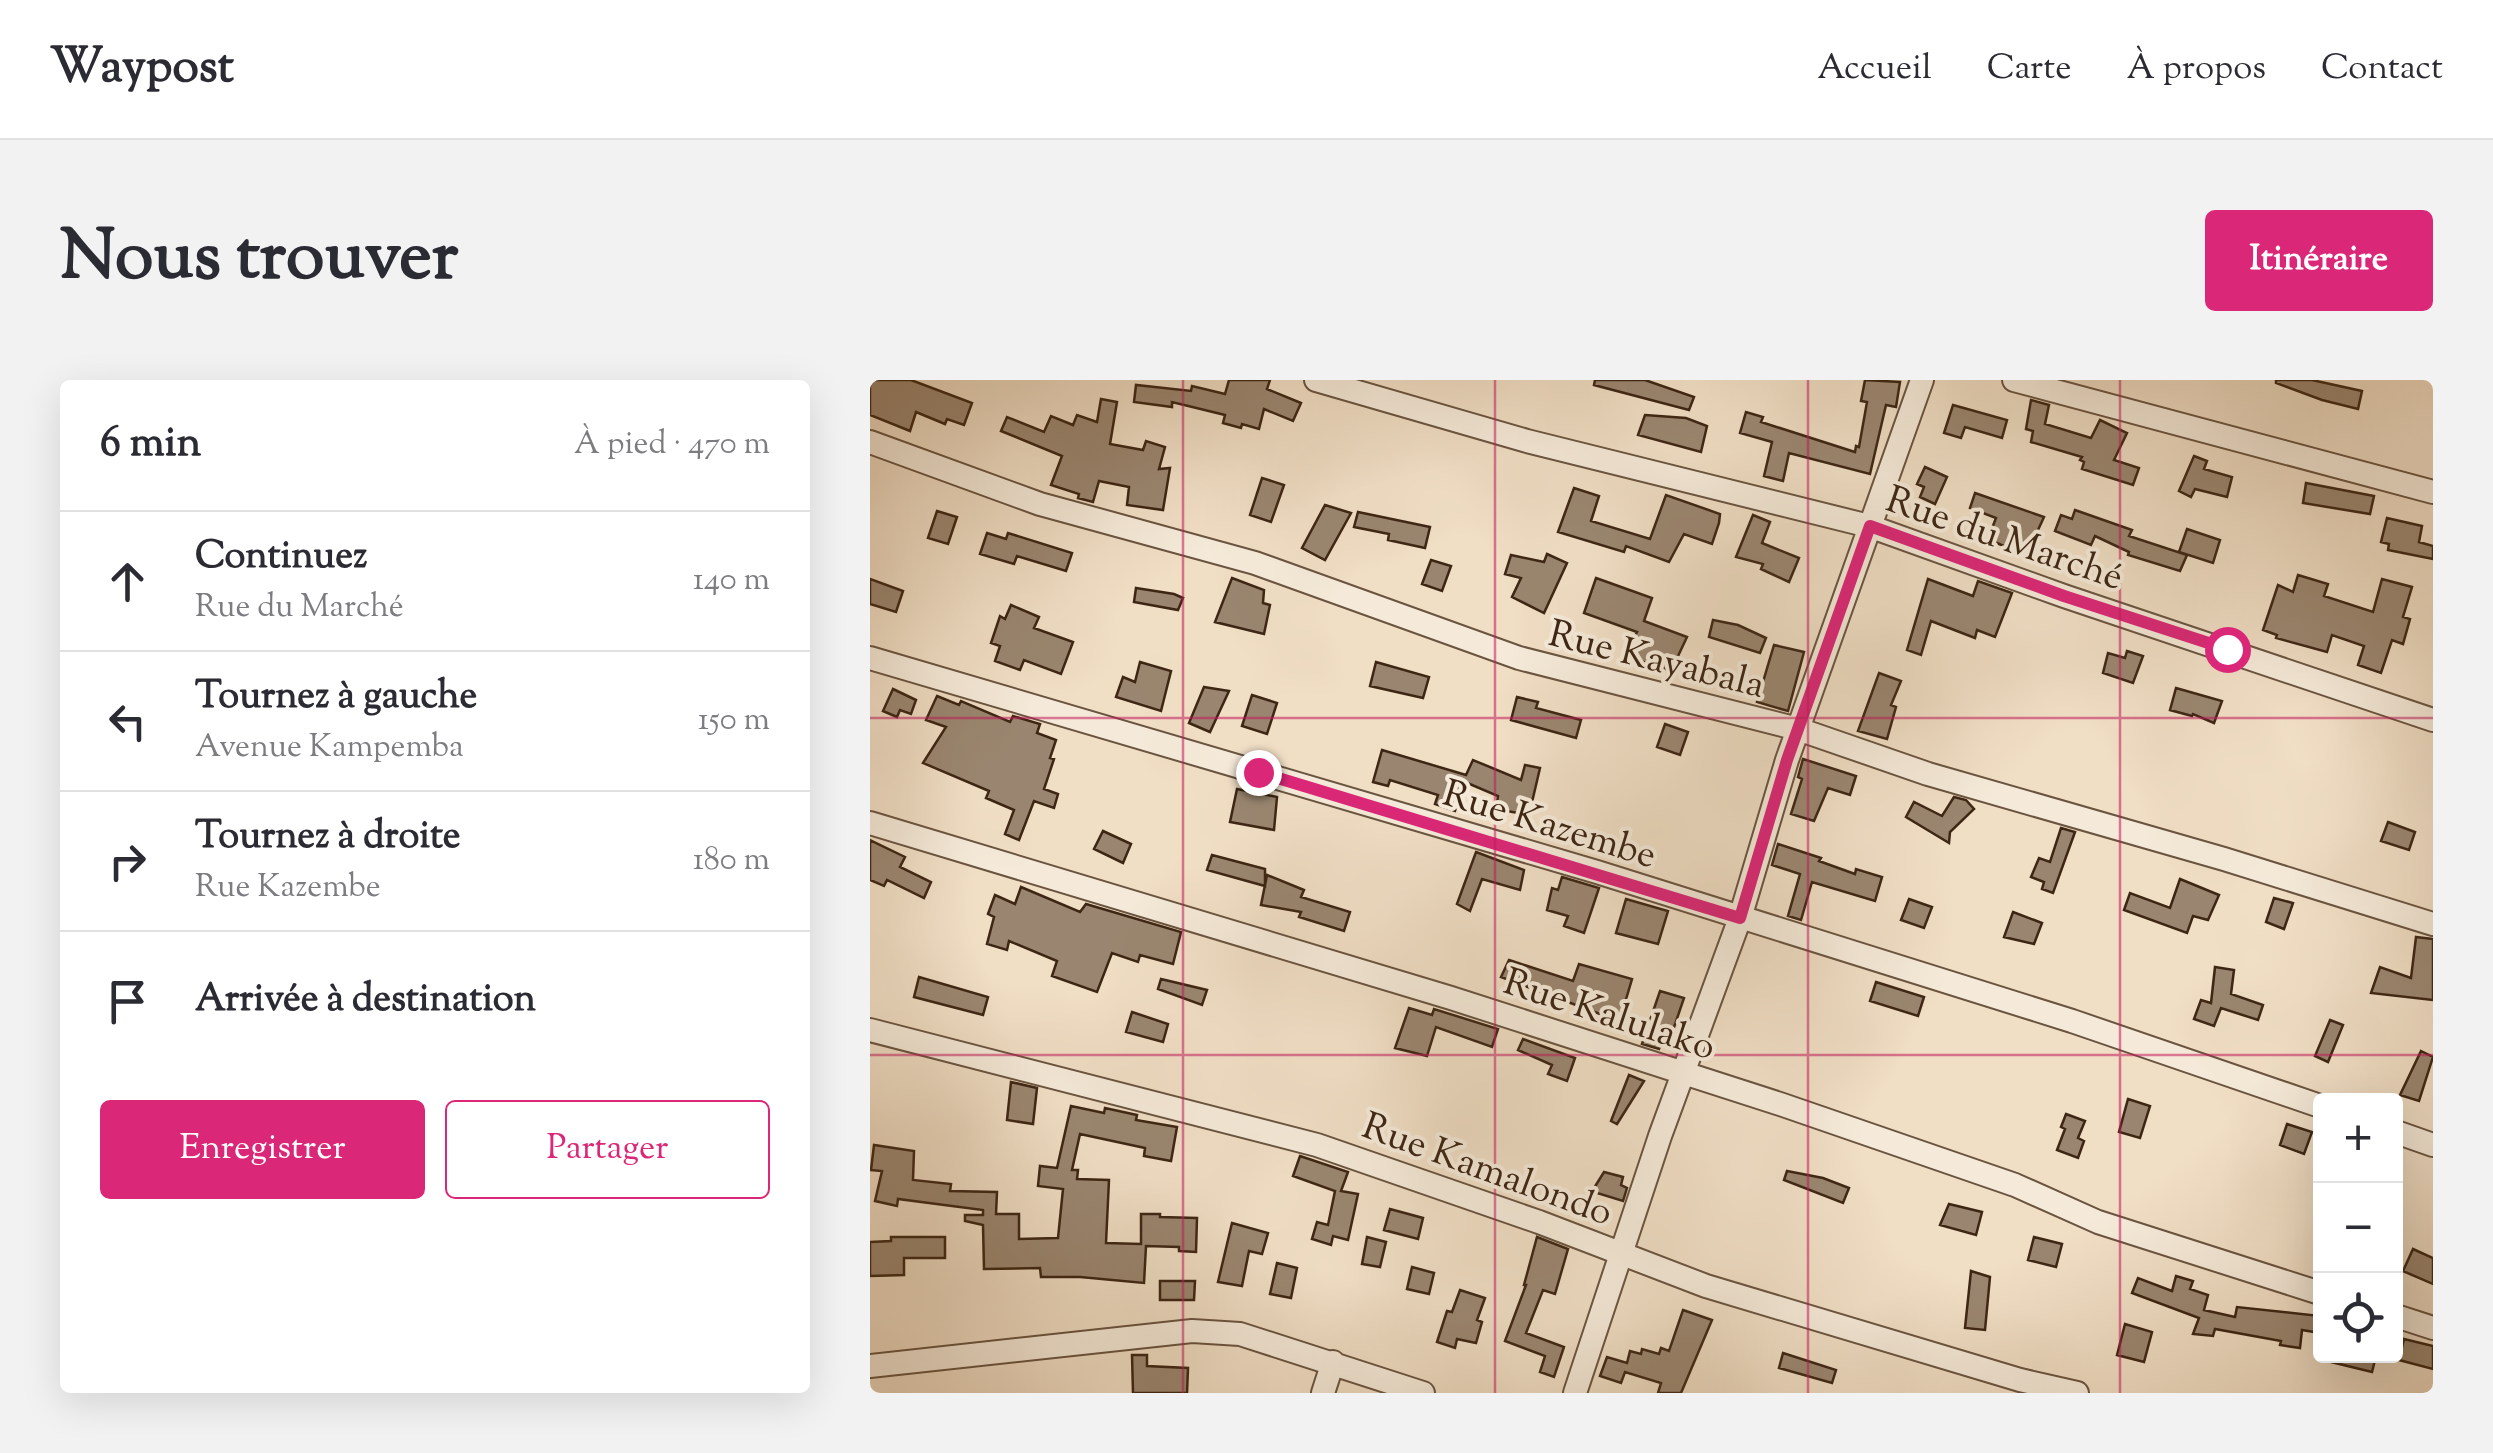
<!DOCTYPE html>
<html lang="fr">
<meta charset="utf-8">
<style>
:root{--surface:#fff;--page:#f2f2f3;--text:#2b2b33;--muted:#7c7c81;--line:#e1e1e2;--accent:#db2777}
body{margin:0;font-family:"Sorts Mill Goudy",serif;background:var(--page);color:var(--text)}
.controls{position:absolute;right:30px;bottom:30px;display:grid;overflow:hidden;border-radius:10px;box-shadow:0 10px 40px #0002}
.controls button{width:90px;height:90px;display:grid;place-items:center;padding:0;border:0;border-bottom:2px solid var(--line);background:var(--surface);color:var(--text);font:50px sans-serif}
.stop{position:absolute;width:30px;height:30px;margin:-22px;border:8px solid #db2777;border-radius:50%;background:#fff}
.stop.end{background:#db2777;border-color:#fff;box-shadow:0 2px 10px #0008}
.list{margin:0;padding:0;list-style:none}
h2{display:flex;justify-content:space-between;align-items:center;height:130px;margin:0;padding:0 40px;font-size:42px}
h2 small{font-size:32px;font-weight:400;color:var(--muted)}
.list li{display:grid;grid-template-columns:65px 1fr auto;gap:30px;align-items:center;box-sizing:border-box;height:140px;padding:0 40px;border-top:2px solid var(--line)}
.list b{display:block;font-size:38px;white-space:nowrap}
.list p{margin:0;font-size:32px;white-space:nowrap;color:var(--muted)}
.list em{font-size:32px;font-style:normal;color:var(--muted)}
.actions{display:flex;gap:20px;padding:30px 40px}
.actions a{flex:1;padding:22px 0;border:2px solid var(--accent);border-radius:10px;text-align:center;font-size:35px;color:var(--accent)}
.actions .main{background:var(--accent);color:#fff}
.icon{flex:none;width:55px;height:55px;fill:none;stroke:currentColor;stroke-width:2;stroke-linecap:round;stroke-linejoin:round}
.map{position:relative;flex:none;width:1563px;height:1013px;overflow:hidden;border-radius:10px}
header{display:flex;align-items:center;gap:60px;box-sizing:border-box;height:140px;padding:0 50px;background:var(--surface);border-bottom:2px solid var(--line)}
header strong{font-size:48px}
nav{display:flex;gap:55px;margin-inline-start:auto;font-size:35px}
.intro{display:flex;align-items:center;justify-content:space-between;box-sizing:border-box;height:240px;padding:0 60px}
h1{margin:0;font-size:70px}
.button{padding:25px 45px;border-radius:10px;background:var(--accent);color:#fff;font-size:35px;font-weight:700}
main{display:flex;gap:60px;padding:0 60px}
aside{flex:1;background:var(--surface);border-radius:10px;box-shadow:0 10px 40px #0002}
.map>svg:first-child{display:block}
.building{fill:#9a8670;stroke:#3d2614;stroke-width:2.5}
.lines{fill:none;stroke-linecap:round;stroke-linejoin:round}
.minor-casing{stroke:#6a5440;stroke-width:26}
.minor{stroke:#f5ead9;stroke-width:22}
.route{stroke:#db2777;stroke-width:12}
.grid{fill:none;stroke:#c2185b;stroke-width:2.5;stroke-opacity:0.55}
.labels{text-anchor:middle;stroke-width:8;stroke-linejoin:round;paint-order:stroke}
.street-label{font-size:38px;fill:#3d2614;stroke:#f5ead9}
</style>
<header>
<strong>Waypost</strong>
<nav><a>Accueil</a><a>Carte</a><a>À propos</a><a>Contact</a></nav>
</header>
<div class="intro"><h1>Nous trouver</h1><a class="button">Itinéraire</a></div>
<main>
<aside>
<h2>6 min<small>À pied · 470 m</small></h2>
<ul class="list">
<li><svg class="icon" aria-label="ahead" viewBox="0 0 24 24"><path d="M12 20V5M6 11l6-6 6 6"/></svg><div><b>Continuez</b><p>Rue du Marché</p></div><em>140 m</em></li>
<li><svg class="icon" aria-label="left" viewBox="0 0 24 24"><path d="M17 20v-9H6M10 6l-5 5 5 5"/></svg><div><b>Tournez à gauche</b><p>Avenue Kampemba</p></div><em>150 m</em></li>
<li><svg class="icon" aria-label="right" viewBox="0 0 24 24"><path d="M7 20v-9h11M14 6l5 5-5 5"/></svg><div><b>Tournez à droite</b><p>Rue Kazembe</p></div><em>180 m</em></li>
<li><svg class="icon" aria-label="arrive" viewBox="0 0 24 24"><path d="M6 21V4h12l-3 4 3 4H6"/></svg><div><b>Arrivée à destination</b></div></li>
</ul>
<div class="actions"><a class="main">Enregistrer</a><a>Partager</a></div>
</aside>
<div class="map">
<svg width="1563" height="1013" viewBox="0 0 1563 1013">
<rect width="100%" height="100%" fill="#f0dec5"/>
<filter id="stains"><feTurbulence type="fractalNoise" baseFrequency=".002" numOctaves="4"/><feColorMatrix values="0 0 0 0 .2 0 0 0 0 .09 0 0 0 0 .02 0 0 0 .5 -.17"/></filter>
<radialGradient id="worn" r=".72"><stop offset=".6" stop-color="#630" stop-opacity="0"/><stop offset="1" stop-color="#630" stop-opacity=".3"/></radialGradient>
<path class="building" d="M 0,0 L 41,0 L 102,23 L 94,45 L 77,39 L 75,44 L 46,32 L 40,51 L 0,35 Z
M 359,0 L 400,0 L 397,9 L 431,23 L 423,41 L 394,29 L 389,49 L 372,44 L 371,48 L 353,43 L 355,35 L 302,22 L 302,27 L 264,22 L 266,5 L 321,11 L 322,6 L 355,14 Z
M 725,0 L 775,0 L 824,17 L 819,30 L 724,5 Z
M 995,0 L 1030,2 L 1026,27 L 1016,25 L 1000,94 L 919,73 L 913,101 L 894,96 L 902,62 L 870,53 L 876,32 L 893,37 L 891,42 L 985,72 L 986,66 L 989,67 L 997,22 L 991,21 Z
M 1406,0 L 1442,0 L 1492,11 L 1488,29 L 1452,20 L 1406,3 Z
M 231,19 L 247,22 L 240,64 L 273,70 L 276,61 L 295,67 L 289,89 L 300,88 L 293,130 L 257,125 L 259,107 L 229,101 L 223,122 L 208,118 L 209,114 L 181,105 L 192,76 L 131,51 L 137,37 L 174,52 L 181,36 L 203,45 L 207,35 L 227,42 Z
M 1161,20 L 1179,25 L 1175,44 L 1221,58 L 1230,40 L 1257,53 L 1244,80 L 1269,88 L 1263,105 L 1212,89 L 1214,82 L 1210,80 L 1212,77 L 1161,62 L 1163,51 L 1156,49 Z
M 1083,25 L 1137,40 L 1132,58 L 1095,47 L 1091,58 L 1074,53 Z
M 775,35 L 816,38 L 837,46 L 831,72 L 768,55 Z
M 1324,76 L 1337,81 L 1334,89 L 1362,97 L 1357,117 L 1325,109 L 1321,117 L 1309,111 Z
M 1055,87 L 1077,97 L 1065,124 L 1050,117 L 1054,107 L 1047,104 Z
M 392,98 L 414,105 L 401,142 L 380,135 Z
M 1436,103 L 1504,116 L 1500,134 L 1433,123 Z
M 704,108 L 729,116 L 721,141 L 780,159 L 796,115 L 850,134 L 849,143 L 842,164 L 814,154 L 799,182 L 756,166 L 754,172 L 688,152 Z
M 1105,113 L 1174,137 L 1156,176 L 1118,159 L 1126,138 L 1100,128 Z
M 455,125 L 481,133 L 455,180 L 432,168 Z
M 1205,130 L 1262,150 L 1259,156 L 1317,175 L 1310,191 L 1258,175 L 1259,172 L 1225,156 L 1221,165 L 1185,151 L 1191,135 L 1202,139 Z
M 67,131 L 87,137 L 78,164 L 58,158 Z
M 488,132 L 560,147 L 555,168 L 518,160 L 519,154 L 484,147 Z
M 883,135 L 900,142 L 892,163 L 929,178 L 919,202 L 891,189 L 893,184 L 866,177 Z
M 1517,138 L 1552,146 L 1549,162 L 1563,166 L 1563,179 L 1518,170 L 1519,164 L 1511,162 Z
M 1317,149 L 1350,160 L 1343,183 L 1309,172 Z
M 117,153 L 136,159 L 138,153 L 202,173 L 196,191 L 147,176 L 144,184 L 110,174 Z
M 677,174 L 697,183 L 674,233 L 642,217 L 651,198 L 635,194 L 641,175 L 674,182 Z
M 561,180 L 581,186 L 572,211 L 552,204 Z
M 1428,195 L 1458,204 L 1454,216 L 1503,232 L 1512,199 L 1542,207 L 1533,237 L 1540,239 L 1533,264 L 1522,260 L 1511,293 L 1488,285 L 1494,266 L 1462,255 L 1457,272 L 1406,258 L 1407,255 L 1393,250 L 1408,205 L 1423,212 Z
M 362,198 L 394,210 L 393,223 L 400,225 L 394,254 L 345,242 Z
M 726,198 L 782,218 L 774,241 L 817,257 L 801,291 L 755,276 L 767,252 L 714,233 Z
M 0,199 L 33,211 L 26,232 L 0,224 Z
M 1058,199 L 1103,216 L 1108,201 L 1142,213 L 1125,257 L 1107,250 L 1105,258 L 1061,241 L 1051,275 L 1037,270 Z
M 266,208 L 304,214 L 313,218 L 308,230 L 264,222 Z
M 141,225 L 169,237 L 164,248 L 203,262 L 191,294 L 154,280 L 150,290 L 125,281 L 130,266 L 121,263 L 130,236 L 135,239 Z
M 843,240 L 868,245 L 896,258 L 890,273 L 839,257 Z
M 904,265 L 934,272 L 918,331 L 887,322 Z
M 1257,271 L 1273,276 L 1263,303 L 1233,293 L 1238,273 L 1255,278 Z
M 270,282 L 301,291 L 291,331 L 246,317 L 253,297 L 265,302 Z
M 506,282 L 559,297 L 553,318 L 500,306 Z
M 1009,293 L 1031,301 L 1021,325 L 1026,327 L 1017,359 L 988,351 Z
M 334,307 L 359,311 L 340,352 L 319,343 Z
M 1306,308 L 1352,321 L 1344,343 L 1323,334 L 1322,336 L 1300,330 Z
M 23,309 L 46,320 L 41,334 L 30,330 L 27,337 L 13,331 Z
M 382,315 L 407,323 L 397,354 L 372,346 Z
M 67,316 L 89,325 L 91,321 L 140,342 L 143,336 L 170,344 L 167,353 L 186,360 L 180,378 L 184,379 L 174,409 L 188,414 L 184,428 L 164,421 L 149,460 L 135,454 L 144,430 L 116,418 L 119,411 L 53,383 L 76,347 L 56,340 Z
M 647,317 L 668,322 L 666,328 L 711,340 L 706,358 L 641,340 Z
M 795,344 L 818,352 L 810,375 L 787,367 Z
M 512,370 L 596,395 L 603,380 L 651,400 L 655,385 L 670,388 L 659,435 L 626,429 L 628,416 L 595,402 L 585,431 L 565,424 L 568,415 L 520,400 L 518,406 L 503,402 Z
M 933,379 L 986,396 L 980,415 L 958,408 L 944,441 L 921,434 L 932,399 L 928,397 Z
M 367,409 L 407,417 L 404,450 L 360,442 Z
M 1084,417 L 1096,420 L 1104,429 L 1080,452 L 1079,463 L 1036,437 L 1044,422 L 1072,436 Z
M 1518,442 L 1545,452 L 1539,470 L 1511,461 Z
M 1191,448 L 1205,452 L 1183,513 L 1172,509 L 1174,502 L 1161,497 L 1169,478 L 1180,482 Z
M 233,451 L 261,464 L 253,483 L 224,469 Z
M 0,460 L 35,477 L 30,487 L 61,502 L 54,518 L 17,500 L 14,506 L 0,500 Z
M 908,464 L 951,478 L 949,481 L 985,494 L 986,489 L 1012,497 L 1005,521 L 942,502 L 931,540 L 918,536 L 930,494 L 902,485 Z
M 606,472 L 654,490 L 650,510 L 612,499 L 600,531 L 587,524 Z
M 342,475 L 395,489 L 395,506 L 337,490 Z
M 397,495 L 434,510 L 431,517 L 480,532 L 474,551 L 429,537 L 431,532 L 391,525 Z
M 692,497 L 729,508 L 714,553 L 694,546 L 698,536 L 677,530 L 682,508 L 688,510 Z
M 1310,499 L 1349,515 L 1338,540 L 1323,536 L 1317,553 L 1254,530 L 1260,513 L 1300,528 Z
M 151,507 L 210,532 L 216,524 L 311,552 L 303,584 L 270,575 L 268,582 L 242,573 L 227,612 L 182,596 L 187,581 L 139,561 L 137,570 L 117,564 L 124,537 L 118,534 L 125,515 L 145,524 Z
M 1404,518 L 1423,523 L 1414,549 L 1396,542 Z
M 756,519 L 798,531 L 788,564 L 746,553 Z
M 1039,519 L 1062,527 L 1054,548 L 1031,540 Z
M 1143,532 L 1172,543 L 1164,564 L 1134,557 Z
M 1546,557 L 1563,559 L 1563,620 L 1501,613 L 1510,587 L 1541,598 Z
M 639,580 L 703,601 L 709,584 L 762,599 L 751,636 L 740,632 L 738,637 L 631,597 Z
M 1345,587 L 1364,590 L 1361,614 L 1393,625 L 1388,640 L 1351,628 L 1344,646 L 1324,639 L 1331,620 L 1341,623 Z
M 49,597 L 118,617 L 113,635 L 44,617 Z
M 291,599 L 337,610 L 332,625 L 288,609 Z
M 1006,602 L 1054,617 L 1048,636 L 1000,621 Z
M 790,611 L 814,618 L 800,659 L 793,656 L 789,669 L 772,664 Z
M 539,628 L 562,635 L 564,629 L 628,649 L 622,667 L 566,647 L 557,676 L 525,668 Z
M 262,632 L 298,644 L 293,662 L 256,652 Z
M 1460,640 L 1473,645 L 1458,682 L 1445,676 Z
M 653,659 L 705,678 L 697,701 L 678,694 L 682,685 L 648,670 Z
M 1551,671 L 1563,677 L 1549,721 L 1530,715 Z
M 759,695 L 774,701 L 747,744 L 741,741 Z
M 141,702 L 167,708 L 163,744 L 137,740 Z
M 1258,719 L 1280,726 L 1270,758 L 1249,752 Z
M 201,726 L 234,733 L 235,728 L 267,735 L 266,740 L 307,747 L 301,781 L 274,776 L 275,768 L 210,754 L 202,790 L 208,790 L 207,799 L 239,800 L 236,863 L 271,864 L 271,834 L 290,834 L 290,837 L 327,838 L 326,872 L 309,871 L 309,867 L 276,866 L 274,903 L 210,897 L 171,897 L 170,888 L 114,889 L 113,845 L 95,841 L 95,835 L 113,835 L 113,830 L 28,819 L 27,826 L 5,821 L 12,791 L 1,790 L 4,765 L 44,771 L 43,800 L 81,804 L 80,811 L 127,812 L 126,834 L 149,834 L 149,859 L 188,858 L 193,809 L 168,806 L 170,786 L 187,788 Z
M 1196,734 L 1215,741 L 1208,758 L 1214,761 L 1208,778 L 1187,770 L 1195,749 L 1191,747 Z
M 1417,744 L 1442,752 L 1434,774 L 1410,765 Z
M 430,776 L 478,792 L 471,811 L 488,814 L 478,860 L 463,856 L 461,865 L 442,859 L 447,842 L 458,845 L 465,811 L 423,796 Z
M 917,791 L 953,798 L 979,808 L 973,823 L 914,800 Z
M 734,792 L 753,797 L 751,805 L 757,808 L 753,821 L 727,813 L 724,808 Z
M 1079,824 L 1112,832 L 1106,855 L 1070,845 Z
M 520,829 L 553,838 L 548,859 L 514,850 Z
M 362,843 L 398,853 L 392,874 L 379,871 L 372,906 L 348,902 Z
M 21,857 L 75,857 L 75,878 L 34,878 L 34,895 L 0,896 L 0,862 L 21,861 Z
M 497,857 L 516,862 L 510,887 L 492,884 Z
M 667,857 L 698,869 L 685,914 L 673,910 L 656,953 L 694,967 L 684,997 L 670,992 L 675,976 L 635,961 L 656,905 L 654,905 Z
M 1164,857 L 1192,864 L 1186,887 L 1158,880 Z
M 1543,869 L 1563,878 L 1563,904 L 1533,891 Z
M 407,883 L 427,888 L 421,918 L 400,914 Z
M 542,887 L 564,893 L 559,914 L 537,909 Z
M 1101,891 L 1120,897 L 1115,950 L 1095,948 Z
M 1306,896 L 1323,901 L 1320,909 L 1338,915 L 1334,930 L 1365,937 L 1367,927 L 1450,936 L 1450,953 L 1432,950 L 1430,968 L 1410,965 L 1411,961 L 1345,949 L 1343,956 L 1323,954 L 1329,938 L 1262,913 L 1268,898 L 1302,911 Z
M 290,901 L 325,901 L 324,920 L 290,920 Z
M 590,910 L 615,918 L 607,940 L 612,942 L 606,963 L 587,959 L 585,968 L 567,962 L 577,931 L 582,932 Z
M 813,930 L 842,940 L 811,1013 L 788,1013 L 791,1003 L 755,992 L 751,1003 L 730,996 L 737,977 L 757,983 L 760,971 L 771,974 L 772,969 L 789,974 L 791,968 L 799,971 Z
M 1255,944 L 1282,952 L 1274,982 L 1247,975 Z
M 1534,959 L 1563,966 L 1563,989 L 1529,980 Z
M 913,973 L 966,990 L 962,1003 L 909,988 Z
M 262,975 L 277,975 L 277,986 L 318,988 L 317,1013 L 263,1013 Z
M 1458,976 L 1506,976 L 1502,992 L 1457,981 Z"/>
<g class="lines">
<defs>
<path id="minor" d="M 446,0 L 657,61 L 999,146 L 1194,216 L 1563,340
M 1144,0 L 1563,112
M 0,62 L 170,124 L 385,183 L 649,278 L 928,349 L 1058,394 L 1354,479 L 1563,544
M 0,278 L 727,492 L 1202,641 L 1450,726
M 0,443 L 581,618 L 913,725 L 1145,805 L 1228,842 L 1450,913
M 0,650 L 447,765 L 669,842 L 836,906 L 1150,1000 L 1207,1013
M 1526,752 L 1563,765
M 1526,936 L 1563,948
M 0,986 L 322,951 L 370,954 L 553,1013
M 453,1013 L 463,982
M 705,1013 L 790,756 L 870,538 L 917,380 L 1052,0"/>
</defs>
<use href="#minor" class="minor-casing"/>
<use href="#minor" class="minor"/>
</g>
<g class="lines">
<path class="route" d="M 388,392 L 870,538 L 917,380 L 1000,146 L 1194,216 L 1357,269"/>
</g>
<path class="grid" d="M 313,0 L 313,1013M 625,0 L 625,1013M 938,0 L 938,1013M 1250,0 L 1250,1013M 0,338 L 1563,338M 0,675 L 1563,675"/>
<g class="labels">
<g class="street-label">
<text transform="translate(1135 157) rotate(19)" y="13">Rue du Marché</text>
<text transform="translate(787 278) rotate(14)" y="13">Rue Kayabala</text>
<text transform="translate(680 443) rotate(17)" y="13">Rue Kazembe</text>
<text transform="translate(740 633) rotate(18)" y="13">Rue Kalulako</text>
<text transform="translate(618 788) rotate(20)" y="13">Rue Kamalondo</text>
</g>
</g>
<rect width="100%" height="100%" filter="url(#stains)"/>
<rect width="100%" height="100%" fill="url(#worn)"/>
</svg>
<div class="controls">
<button>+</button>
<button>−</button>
<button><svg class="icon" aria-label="locate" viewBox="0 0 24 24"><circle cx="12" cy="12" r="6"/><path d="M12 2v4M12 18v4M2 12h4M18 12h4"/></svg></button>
</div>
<div class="stop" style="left:1357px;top:269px"></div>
<div class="stop end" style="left:388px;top:392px"></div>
</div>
</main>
